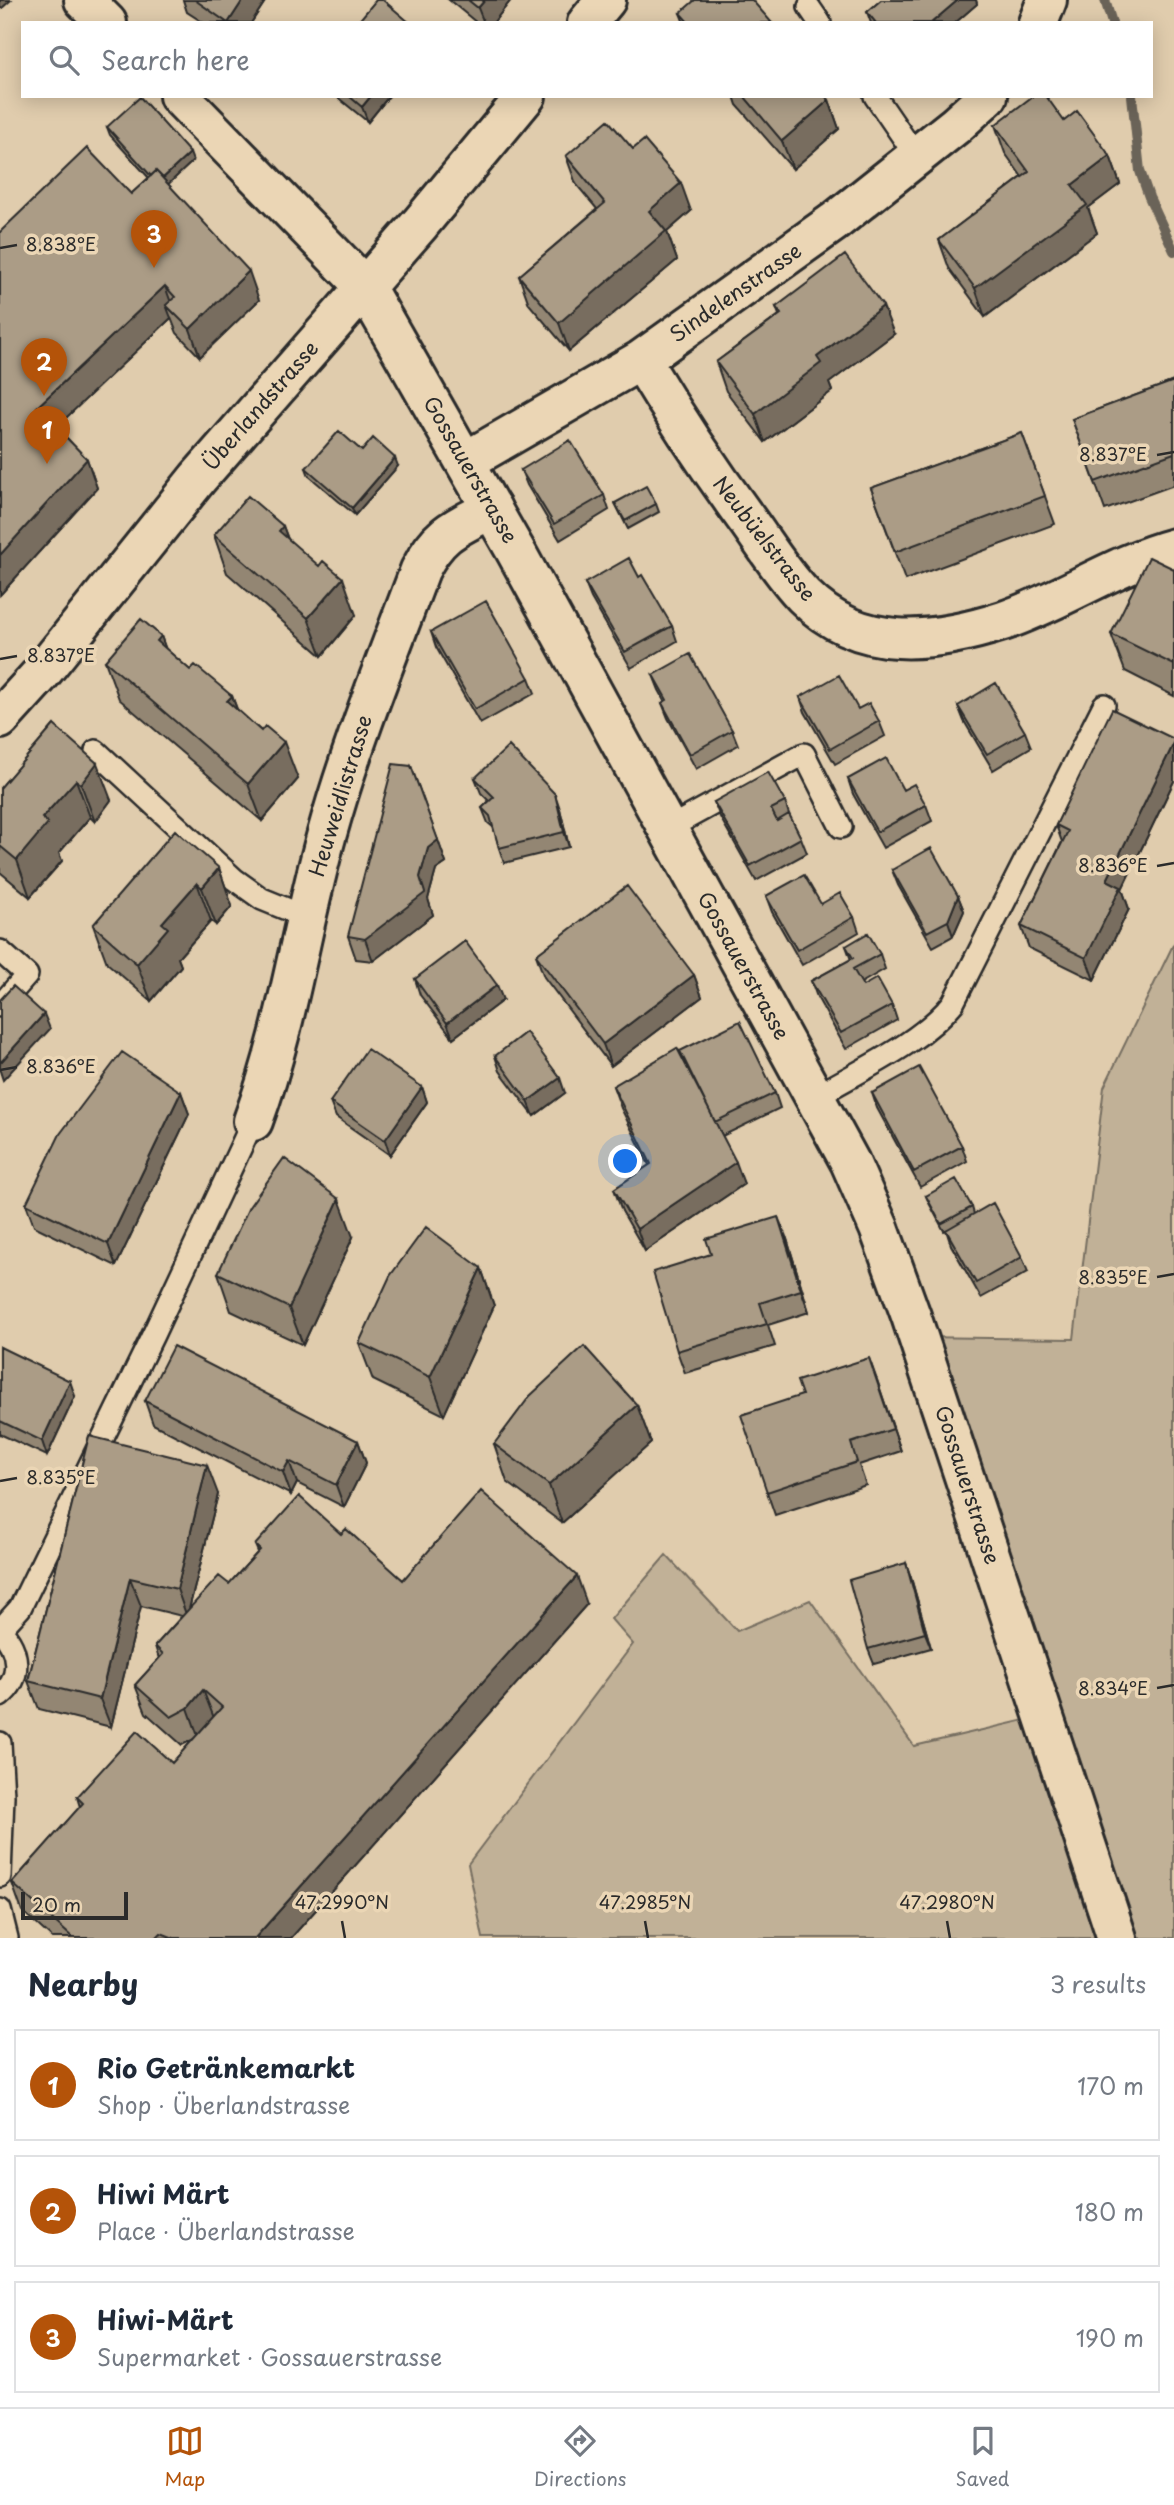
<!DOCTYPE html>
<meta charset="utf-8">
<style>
:root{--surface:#fff;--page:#f2f2f3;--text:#1f2937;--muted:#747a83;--line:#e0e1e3;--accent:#b45309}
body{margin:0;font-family:"Playpen Sans",sans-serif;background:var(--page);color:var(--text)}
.scale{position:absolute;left:21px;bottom:18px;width:107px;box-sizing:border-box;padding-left:7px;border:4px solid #2b2b2b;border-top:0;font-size:19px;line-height:24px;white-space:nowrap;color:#2b2b2b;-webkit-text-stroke:5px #ebd6b5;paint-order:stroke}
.you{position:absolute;left:626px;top:1162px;width:24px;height:24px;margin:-18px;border:5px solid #fff;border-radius:50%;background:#1a73e8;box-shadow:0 0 0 10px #1a73e833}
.badge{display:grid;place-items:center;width:46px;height:46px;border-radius:50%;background:var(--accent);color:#fff;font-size:23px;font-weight:700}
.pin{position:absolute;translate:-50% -58px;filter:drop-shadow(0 2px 4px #0008)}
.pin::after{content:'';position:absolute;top:37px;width:24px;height:21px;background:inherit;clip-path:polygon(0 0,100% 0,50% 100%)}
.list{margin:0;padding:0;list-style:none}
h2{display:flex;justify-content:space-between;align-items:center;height:91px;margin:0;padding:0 28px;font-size:30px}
h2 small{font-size:23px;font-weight:400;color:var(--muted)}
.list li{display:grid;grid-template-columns:46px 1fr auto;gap:21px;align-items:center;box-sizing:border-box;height:112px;margin:0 14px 14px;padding:0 14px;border:2px solid var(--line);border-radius:0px}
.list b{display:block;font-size:26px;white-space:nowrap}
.list p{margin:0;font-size:23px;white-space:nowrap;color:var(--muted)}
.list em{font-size:23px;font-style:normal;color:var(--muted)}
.icon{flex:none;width:38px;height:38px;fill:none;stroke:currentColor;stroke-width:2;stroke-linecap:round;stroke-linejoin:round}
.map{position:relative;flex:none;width:1174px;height:1938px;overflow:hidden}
.search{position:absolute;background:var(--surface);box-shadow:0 4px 18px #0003;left:21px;right:21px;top:21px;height:77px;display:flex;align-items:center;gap:18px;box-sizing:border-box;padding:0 24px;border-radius:0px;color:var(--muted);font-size:26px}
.sheet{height:469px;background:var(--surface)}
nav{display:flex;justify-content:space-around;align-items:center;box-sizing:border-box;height:98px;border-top:2px solid var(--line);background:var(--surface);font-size:19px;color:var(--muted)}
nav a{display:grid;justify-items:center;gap:4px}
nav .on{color:var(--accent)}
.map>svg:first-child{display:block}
.green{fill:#c1b197;stroke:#766e61;stroke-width:2}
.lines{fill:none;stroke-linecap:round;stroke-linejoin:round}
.stream{stroke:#6b6459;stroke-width:10}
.lane-casing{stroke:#2b2b2b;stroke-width:26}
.street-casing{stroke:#2b2b2b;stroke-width:44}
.secondary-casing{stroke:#2b2b2b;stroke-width:44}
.lane{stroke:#ebd6b5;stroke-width:21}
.street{stroke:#ebd6b5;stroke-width:38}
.secondary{stroke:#ebd6b5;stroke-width:38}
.wall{fill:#938673;stroke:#2b2b2b;stroke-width:2}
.shaded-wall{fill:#786d5e;stroke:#2b2b2b;stroke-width:2}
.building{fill:#ab9c86;stroke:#2b2b2b;stroke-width:2}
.ticks{fill:none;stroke:#2b2b2b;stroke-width:2.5}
.labels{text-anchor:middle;stroke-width:7;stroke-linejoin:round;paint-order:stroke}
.street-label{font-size:21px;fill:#2b2b2b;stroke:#ebd6b5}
.ticks-label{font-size:18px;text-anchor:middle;fill:#2b2b2b;stroke:#ebd6b5;stroke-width:7;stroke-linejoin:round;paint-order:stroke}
</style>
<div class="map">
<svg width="1174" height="1938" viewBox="0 0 1174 1938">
<rect width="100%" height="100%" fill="#e0ccad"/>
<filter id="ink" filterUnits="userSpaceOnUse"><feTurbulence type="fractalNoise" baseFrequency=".0143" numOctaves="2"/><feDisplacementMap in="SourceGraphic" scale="14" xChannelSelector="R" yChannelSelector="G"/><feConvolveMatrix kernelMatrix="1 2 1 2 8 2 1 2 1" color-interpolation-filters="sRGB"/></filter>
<g filter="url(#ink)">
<path class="green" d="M 1174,943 L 1174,1938 L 483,1938 L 468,1864 L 633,1644 L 611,1619 L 666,1555 L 737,1631 L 810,1600 L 914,1746 L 1042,1716 L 919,1337 L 1074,1339 L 1104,1087 Z"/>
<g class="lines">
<path class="stream" d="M 1105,0 L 1112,23
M 1132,96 L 1140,171 L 1149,197 L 1174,251"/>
<defs>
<path id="lane" d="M 809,7 L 820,23
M 875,96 L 916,156
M 96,751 L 234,879 L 262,899 L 306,917
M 667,829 L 804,754 L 841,827
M 0,951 L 27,975 L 0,1006
M 815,1097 C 860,1070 920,1044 953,1003 L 1104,705
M 0,1630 L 20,1608 L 153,1335 L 253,1121
M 0,1630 C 19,1649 23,1678 0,1696
M 0,1743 L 3,1796 L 0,1876
M 0,1910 L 7,1938"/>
<path id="street" d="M 1038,23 L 1047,0
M 641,360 C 674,415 709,468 747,520 C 765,545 782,573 804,596 C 860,653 934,643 1003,621 C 1062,601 1114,564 1174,548
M 466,461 L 641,360 L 834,222 L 956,125 L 988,96
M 253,1121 C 287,1029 300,931 326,837 C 351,746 387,658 420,570 C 439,532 457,527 492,509"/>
<path id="secondary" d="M 84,0 L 107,23
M 587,23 L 606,0
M 179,96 L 365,287 L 515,550 L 850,1162 L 879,1228 L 911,1316 L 1117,1938
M 0,719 L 39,676 L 198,478 L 420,224 L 526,96"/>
</defs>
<use href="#lane" class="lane-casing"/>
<use href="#street" class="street-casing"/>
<use href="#secondary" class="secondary-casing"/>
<use href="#lane" class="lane"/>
<use href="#street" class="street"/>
<use href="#secondary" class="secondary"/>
</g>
<path class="wall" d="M 183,0 L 266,0 L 251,23 L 204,23 L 187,12 Z
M 449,0 L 511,0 L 493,23 L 477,23 Z
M 881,0 L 976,0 L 977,4 L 955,23 L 871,23 L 867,12 Z
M 680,13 L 772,23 L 684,23 Z
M 336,96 L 389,96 L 368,122 Z
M 734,96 L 825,96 L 829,100 L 839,129 L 793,169 L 737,105 Z
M 1064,121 L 1110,156 L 1120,184 L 1088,208 L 1097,233 L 985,317 L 949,268 L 939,240 L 1022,177 L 1005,153 L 995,125 Z
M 107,127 L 193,161 L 168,184 L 259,300 L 200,357 L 177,333 L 171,318 L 56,427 L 87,459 L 97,488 L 0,595 L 131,194 L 149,178 L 110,135 Z
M 633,149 L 691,211 L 667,232 L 677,260 L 569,351 L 529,304 L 519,276 L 597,209 L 576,184 L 566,156 Z
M 776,307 L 894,334 L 829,383 L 832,391 L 765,442 L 726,391 L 716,362 L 779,315 Z
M 1174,381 L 1174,485 L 1105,510 L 1072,419 Z
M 1022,433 L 1055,524 L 905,580 L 871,488 Z
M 362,451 L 398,466 L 355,515 L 309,476 L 306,468 Z
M 521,470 L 604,495 L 609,510 L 560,540 L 527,485 Z
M 615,503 L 656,504 L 659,512 L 628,529 Z
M 283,526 L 288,539 L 356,615 L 322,656 L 227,573 L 214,535 Z
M 1174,569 L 1174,696 L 1125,671 L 1111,634 Z
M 639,577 L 672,626 L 677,641 L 631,668 L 591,598 L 585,583 Z
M 431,632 L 529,678 L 535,693 L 480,724 L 436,647 Z
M 161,636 L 165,648 L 190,670 L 232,696 L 237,709 L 261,731 L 298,779 L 262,821 L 119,699 L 105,661 Z
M 653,675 L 732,730 L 738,745 L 696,769 L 668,718 L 662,703 L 665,701 L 659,690 Z
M 800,697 L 858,709 L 879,721 L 885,736 L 835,764 L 805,712 Z
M 958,706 L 1025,732 L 1031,747 L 993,770 L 964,721 Z
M 54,725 L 111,800 L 95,822 L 90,817 L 59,853 L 62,861 L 30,897 L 0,872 L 0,788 Z
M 1174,739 L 1174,781 L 1122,889 L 1129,909 L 1094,980 L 1029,948 L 1021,926 L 1062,842 L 1056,825 Z
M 411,766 L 446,863 L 436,870 L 428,899 L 433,915 L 373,961 L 356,959 L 348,936 Z
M 475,778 L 560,809 L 569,847 L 504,863 L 499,848 L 494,828 L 488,823 L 482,808 L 489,801 L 481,793 Z
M 848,779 L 903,790 L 926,805 L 932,821 L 883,848 L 853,794 Z
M 714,802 L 785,802 L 790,817 L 801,838 L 807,853 L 756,881 L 720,817 Z
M 219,868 L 232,906 L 216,925 L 211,921 L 178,958 L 181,966 L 151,1001 L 107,963 L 93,925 Z
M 892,870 L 958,896 L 964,911 L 953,936 L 933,947 L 898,885 Z
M 766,896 L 821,904 L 854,917 L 859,932 L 802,965 L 772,912 Z
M 846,946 L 880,954 L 885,969 L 861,983 L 863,986 L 892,1005 L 897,1020 L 846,1049 L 817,997 L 811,981 L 851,960 Z
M 536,955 L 694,975 L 702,997 L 611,1066 L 544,977 Z
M 415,979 L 503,1000 L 453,1038 L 420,995 Z
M 680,1051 L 775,1093 L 780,1108 L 722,1136 L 744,1184 L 645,1251 L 622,1211 L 614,1189 L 649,1165 L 621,1108 L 613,1086 L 684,1062 Z
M 495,1056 L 565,1093 L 534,1116 L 500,1071 Z
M 422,1087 L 427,1102 L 390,1155 L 336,1117 L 330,1102 Z
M 181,1092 L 189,1114 L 116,1266 L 34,1226 L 26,1204 Z
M 872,1093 L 962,1146 L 967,1161 L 920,1187 L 877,1108 Z
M 926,1196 L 972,1207 L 974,1214 L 1022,1257 L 1028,1272 L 981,1298 L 951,1245 L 946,1230 L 944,1231 L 929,1203 Z
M 353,1237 L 303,1345 L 231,1311 L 218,1273 Z
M 787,1239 L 809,1312 L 768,1325 L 775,1346 L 685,1373 L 677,1351 Z
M 481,1268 L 494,1306 L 444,1415 L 373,1380 L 359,1343 Z
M 0,1347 L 75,1396 L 47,1456 L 0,1434 Z
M 877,1380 L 901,1451 L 859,1465 L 866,1485 L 775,1515 L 767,1492 Z
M 145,1401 L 358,1441 L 366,1463 L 344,1507 L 297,1483 L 291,1495 L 153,1424 Z
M 637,1405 L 651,1443 L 562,1523 L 507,1482 L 494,1444 Z
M 89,1436 L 218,1494 L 189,1609 L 229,1584 L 258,1552 L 255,1545 L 341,1534 L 403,1580 L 587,1604 L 291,1938 L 52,1938 L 22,1911 L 12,1883 L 80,1807 L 77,1797 L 172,1763 L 194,1739 L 182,1745 L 146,1713 L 135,1685 L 159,1659 L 155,1646 L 182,1616 L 141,1606 L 111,1727 L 39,1709 L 28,1681 Z
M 906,1563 L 911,1578 L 931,1648 L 874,1664 L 868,1649 Z"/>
<path class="shaded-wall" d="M 0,0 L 11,0 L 0,10 Z
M 243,0 L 266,0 L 251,23 L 228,23 Z
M 485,0 L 511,0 L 493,23 L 484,23 L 478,8 Z
M 958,0 L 976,0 L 977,4 L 955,23 L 931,23 Z
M 371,96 L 389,96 L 368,122 L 362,107 Z
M 829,100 L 839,129 L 793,169 L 782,141 Z
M 190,153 L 193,161 L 161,191 L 158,183 Z
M 1110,156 L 1120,184 L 1088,208 L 1097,233 L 985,317 L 975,288 L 1072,185 Z
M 681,183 L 691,211 L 667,232 L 677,260 L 569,351 L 559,323 L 649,211 Z
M 249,271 L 259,300 L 200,357 L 190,329 Z
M 165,286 L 175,314 L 166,305 L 171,318 L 47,436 L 37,407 Z
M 883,306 L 894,334 L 829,383 L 832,391 L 765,442 L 755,414 L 817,357 Z
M 395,458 L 398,466 L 355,515 L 352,508 Z
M 87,459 L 97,488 L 0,595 L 0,555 Z
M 283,526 L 297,564 L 279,531 Z
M 343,578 L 356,615 L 322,656 L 308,618 Z
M 161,636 L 175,674 L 157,641 Z
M 232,696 L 246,734 L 227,701 Z
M 284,742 L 298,779 L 262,821 L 248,784 Z
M 1174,743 L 1174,781 L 1122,889 L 1129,909 L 1094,980 L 1086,958 L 1107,880 Z
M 97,763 L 111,800 L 95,822 L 81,784 Z
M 76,780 L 90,817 L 59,853 L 62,861 L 30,897 L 17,860 L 42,818 Z
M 555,794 L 560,809 L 569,847 L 564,832 Z
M 438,840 L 446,863 L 436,870 L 428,899 L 433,915 L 373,961 L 365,939 L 420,877 L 428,848 Z
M 219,868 L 232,906 L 216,925 L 202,888 Z
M 197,883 L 211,921 L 178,958 L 181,966 L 151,1001 L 137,964 L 162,923 Z
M 958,896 L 964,911 L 953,936 L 948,921 Z
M 694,975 L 702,997 L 611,1066 L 603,1044 Z
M 497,985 L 503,1000 L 453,1038 L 447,1023 Z
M 44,1014 L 50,1029 L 3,1080 L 0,1071 L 0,1063 Z
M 560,1078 L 565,1093 L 534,1116 L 528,1101 Z
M 422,1087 L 427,1102 L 390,1155 L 385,1140 Z
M 181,1092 L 189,1114 L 116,1266 L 108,1244 Z
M 736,1162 L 744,1184 L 645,1251 L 637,1229 Z
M 339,1199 L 353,1237 L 303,1345 L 289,1308 Z
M 778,1217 L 787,1239 L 809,1312 L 801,1290 Z
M 481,1268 L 494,1306 L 444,1415 L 430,1377 Z
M 869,1358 L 877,1380 L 901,1451 L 893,1429 Z
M 70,1381 L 75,1396 L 47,1456 L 42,1441 Z
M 637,1405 L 651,1443 L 562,1523 L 549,1485 Z
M 358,1441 L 366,1463 L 344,1507 L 336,1485 Z
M 289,1461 L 297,1483 L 291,1495 L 283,1472 Z
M 207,1465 L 218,1494 L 187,1617 L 177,1589 Z
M 906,1563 L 911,1578 L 931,1648 L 925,1633 Z
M 577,1576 L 587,1604 L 291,1938 L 255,1938 Z
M 130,1578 L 141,1606 L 111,1727 L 100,1699 Z
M 203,1690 L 214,1718 L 198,1736 L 188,1708 Z"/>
<path class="building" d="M 195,0 L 243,0 L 228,23 Z
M 376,0 L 383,0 L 410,23 L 357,23 Z
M 468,0 L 485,0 L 478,8 Z
M 695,0 L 752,0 L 772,23 L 689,23 L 680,13 Z
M 881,0 L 958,0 L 931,23 L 876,23 L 867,12 Z
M 349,96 L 371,96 L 362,107 Z
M 744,96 L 825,96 L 829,100 L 782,141 Z
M 1033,96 L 1046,96 L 1064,121 L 1077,111 L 1110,156 L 1072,185 L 1087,205 L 975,288 L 939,240 L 1029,172 L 995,125 Z
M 140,97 L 190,153 L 163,178 L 156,171 L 151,176 L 107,127 Z
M 608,120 L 633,149 L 644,140 L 681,183 L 649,211 L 666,231 L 559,323 L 519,276 L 605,203 L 566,156 Z
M 87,148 L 131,194 L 156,171 L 249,271 L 190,329 L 166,305 L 175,297 L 165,286 L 37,407 L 87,459 L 0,555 L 0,232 Z
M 845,255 L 883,306 L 817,357 L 821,363 L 755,414 L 716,362 L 781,314 L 776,307 Z
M 1174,381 L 1174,453 L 1095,482 L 1072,419 Z
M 339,431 L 362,451 L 373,438 L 395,458 L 352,508 L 306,468 Z
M 1022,433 L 1045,496 L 895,552 L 871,488 Z
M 570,440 L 604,495 L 554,524 L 521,470 Z
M 646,486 L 656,504 L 625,521 L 615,503 Z
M 248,496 L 283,526 L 279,531 L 319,566 L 323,561 L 343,578 L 308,618 L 214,535 Z
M 1149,557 L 1174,569 L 1174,665 L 1111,634 Z
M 629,558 L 639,577 L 642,575 L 672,626 L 625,652 L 585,583 Z
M 486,601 L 529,678 L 475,709 L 431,632 Z
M 141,619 L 161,636 L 157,641 L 190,670 L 195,665 L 232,696 L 227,701 L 261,731 L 265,726 L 284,742 L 248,784 L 105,661 Z
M 690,654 L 732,730 L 690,754 L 662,703 L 667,700 L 653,675 Z
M 839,675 L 858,709 L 869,703 L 879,721 L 830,749 L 800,697 Z
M 996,683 L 1025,732 L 987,754 L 958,706 Z
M 1112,709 L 1174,739 L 1174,743 L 1107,880 L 1121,887 L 1086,958 L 1021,926 L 1068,831 L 1056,825 Z
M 54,725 L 97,763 L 81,784 L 76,780 L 42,818 L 48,823 L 17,860 L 0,846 L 0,788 Z
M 509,746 L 555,794 L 564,832 L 499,848 L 490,816 L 482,808 L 494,797 L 475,778 Z
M 886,758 L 903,790 L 914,784 L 926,805 L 877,832 L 848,779 Z
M 393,764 L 411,766 L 438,840 L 428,848 L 420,877 L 425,893 L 365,939 L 348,936 Z
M 768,772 L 785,802 L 771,809 L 777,821 L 789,814 L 801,838 L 750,866 L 714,802 Z
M 175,830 L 219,868 L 202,888 L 197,883 L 162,923 L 168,928 L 137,964 L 93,925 Z
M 931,848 L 958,896 L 948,921 L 927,932 L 892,870 Z
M 804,875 L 821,904 L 840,893 L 854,917 L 797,950 L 766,896 Z
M 627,886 L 694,975 L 603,1044 L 536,955 Z
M 868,933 L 880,954 L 853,969 L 863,986 L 877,978 L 892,1005 L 841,1033 L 811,981 L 853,958 L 846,946 Z
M 465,941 L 497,985 L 447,1023 L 415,979 Z
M 13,986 L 44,1014 L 0,1063 L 0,1000 Z
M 740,1021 L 775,1093 L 715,1122 L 680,1051 Z
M 526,1032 L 560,1078 L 528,1101 L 495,1056 Z
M 677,1048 L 736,1162 L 637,1229 L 614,1189 L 651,1164 L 613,1086 Z
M 367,1049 L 422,1087 L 385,1140 L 330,1102 Z
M 122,1052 L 181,1092 L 108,1244 L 26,1204 L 60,1134 Z
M 919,1067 L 962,1146 L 914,1172 L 872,1093 Z
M 284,1158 L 339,1199 L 289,1308 L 218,1273 L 249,1207 Z
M 956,1179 L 972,1207 L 941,1224 L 926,1196 Z
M 993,1203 L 1022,1257 L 976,1283 L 946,1230 Z
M 778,1217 L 801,1290 L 760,1303 L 767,1324 L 677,1351 L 653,1272 L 711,1254 L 706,1239 Z
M 426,1227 L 481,1268 L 430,1377 L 359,1343 L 390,1276 Z
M 173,1346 L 358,1441 L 336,1485 L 289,1461 L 283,1472 L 145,1401 Z
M 584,1346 L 637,1405 L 549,1485 L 494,1444 L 530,1396 Z
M 0,1347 L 70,1381 L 42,1441 L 0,1421 Z
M 869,1358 L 893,1429 L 851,1443 L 857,1462 L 767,1492 L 741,1415 L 802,1395 L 797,1381 Z
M 89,1436 L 207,1465 L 177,1589 L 130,1578 L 100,1699 L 28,1681 Z
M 481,1491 L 577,1576 L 255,1938 L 174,1938 L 161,1933 L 156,1938 L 73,1938 L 12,1883 L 83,1803 L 77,1797 L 137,1731 L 172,1763 L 222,1707 L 203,1690 L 188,1708 L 171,1717 L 135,1685 L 163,1654 L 155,1646 L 219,1576 L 229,1584 L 260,1550 L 255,1545 L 299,1496 L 341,1534 L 346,1529 L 403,1580 Z
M 906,1563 L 925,1633 L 868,1649 L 849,1580 Z"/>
</g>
<path class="ticks" d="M 0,248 L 17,245M 1157,455 L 1174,452M 0,659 L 17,656M 1157,866 L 1174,863M 0,1070 L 17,1067M 1157,1277 L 1174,1274M 0,1481 L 17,1478M 1157,1688 L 1174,1685M 342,1921 L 345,1938M 645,1921 L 648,1938M 947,1921 L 950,1938"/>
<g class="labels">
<g class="street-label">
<text transform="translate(736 293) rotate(-35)" y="7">Sindelenstrasse</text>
<text transform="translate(261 406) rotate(-49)" y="7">Überlandstrasse</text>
<text transform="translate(470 470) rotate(60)" y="7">Gossauerstrasse</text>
<text transform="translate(764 539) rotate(52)" y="7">Neubüelstrasse</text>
<text transform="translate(341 796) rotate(-73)" y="7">Heuweidlistrasse</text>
<text transform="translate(743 966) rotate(61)" y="7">Gossauerstrasse</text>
<text transform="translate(967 1485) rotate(72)" y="7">Gossauerstrasse</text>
</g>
</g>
<g class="ticks-label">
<text x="61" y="251">8.838°E</text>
<text x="1113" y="461">8.837°E</text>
<text x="61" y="662">8.837°E</text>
<text x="1113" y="872">8.836°E</text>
<text x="61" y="1073">8.836°E</text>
<text x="1113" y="1284">8.835°E</text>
<text x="61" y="1484">8.835°E</text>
<text x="1113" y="1695">8.834°E</text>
<text x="342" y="1909">47.2990°N</text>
<text x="645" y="1909">47.2985°N</text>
<text x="947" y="1909">47.2980°N</text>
</g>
</svg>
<div class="scale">20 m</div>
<div class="you"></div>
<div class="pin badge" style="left:47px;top:464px">1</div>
<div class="pin badge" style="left:44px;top:396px">2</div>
<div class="pin badge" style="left:154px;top:268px">3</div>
<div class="search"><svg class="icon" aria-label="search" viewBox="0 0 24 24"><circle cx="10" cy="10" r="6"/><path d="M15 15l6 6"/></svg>Search here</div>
</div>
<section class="sheet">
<h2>Nearby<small>3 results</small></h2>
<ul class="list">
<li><span class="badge">1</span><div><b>Rio Getränkemarkt</b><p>Shop · Überlandstrasse</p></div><em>170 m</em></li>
<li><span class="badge">2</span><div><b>Hiwi Märt</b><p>Place · Überlandstrasse</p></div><em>180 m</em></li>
<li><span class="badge">3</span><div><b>Hiwi-Märt</b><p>Supermarket · Gossauerstrasse</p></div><em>190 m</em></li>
</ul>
</section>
<nav>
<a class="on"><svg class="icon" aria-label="map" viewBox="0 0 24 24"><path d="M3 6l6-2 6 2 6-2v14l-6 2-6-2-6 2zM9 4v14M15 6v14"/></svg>Map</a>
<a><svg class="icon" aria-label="directions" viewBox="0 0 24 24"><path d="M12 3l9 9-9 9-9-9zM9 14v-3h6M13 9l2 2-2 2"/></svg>Directions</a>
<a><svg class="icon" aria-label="saved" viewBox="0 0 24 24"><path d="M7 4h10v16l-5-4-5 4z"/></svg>Saved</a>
</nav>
